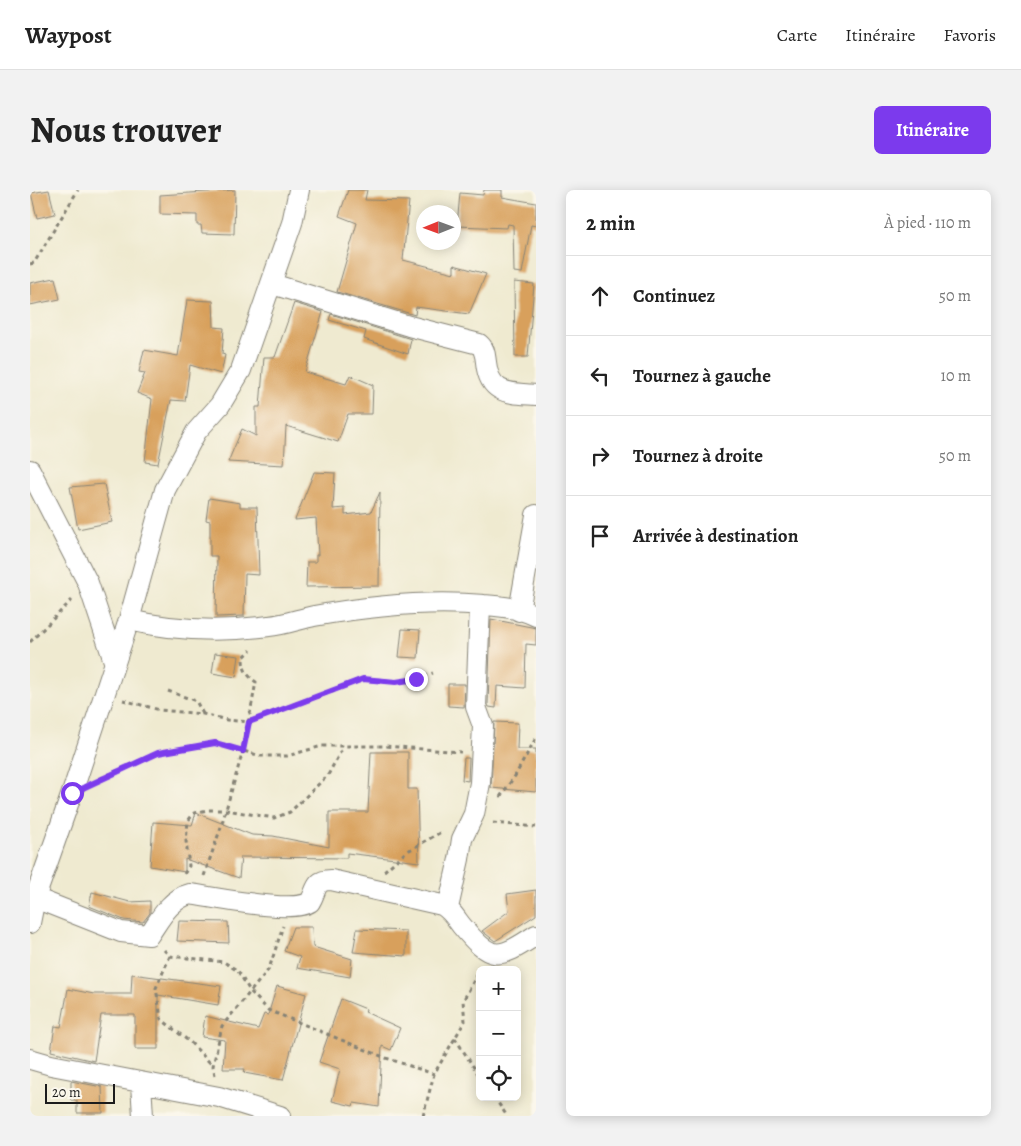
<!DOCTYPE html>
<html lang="fr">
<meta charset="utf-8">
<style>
:root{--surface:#fff;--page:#f2f2f2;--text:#222;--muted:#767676;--line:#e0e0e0;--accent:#7c3aed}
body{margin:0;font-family:Alegreya,serif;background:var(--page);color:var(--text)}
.controls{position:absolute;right:15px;bottom:15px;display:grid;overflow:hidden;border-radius:8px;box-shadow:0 2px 12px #0003}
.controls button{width:45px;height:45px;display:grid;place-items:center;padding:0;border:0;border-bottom:1px solid var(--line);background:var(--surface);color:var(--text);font:25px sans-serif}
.compass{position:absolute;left:386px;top:15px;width:45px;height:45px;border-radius:50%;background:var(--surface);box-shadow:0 2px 12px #0003;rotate:269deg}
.scale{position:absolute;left:15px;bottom:12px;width:70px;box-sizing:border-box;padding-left:5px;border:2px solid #1c1c1c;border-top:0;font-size:14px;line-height:18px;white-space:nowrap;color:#1c1c1c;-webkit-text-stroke:4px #fbf7ec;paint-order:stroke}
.stop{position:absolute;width:15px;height:15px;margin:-11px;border:4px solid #7c3aed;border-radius:50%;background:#fff}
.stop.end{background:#7c3aed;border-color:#fff;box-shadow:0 1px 5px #0008}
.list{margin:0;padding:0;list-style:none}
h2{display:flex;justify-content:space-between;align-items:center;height:65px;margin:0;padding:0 20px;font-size:21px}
h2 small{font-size:16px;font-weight:400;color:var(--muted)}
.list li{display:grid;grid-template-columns:32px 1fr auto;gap:15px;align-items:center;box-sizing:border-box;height:80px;padding:0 20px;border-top:1px solid var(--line)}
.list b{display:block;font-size:19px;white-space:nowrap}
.list em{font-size:16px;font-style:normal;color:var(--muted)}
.icon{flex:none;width:28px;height:28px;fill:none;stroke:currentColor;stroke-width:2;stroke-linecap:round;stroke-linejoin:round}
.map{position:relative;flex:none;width:506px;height:926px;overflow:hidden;border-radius:8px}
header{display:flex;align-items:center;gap:30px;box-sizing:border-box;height:70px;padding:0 25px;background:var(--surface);border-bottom:1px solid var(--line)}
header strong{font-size:24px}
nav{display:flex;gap:28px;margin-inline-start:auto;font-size:18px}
.intro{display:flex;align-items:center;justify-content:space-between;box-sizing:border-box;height:120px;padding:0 30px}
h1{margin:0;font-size:35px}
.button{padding:12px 22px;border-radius:8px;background:var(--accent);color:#fff;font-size:18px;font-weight:700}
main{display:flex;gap:30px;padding:0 30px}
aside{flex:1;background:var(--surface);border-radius:8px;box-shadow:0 2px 12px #0003}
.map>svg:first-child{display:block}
.building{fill:#d8a05b}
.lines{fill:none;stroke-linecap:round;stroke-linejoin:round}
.street-casing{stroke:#868376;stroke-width:22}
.path{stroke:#868376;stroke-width:3;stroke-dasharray:4 4;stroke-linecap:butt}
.street{stroke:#fff;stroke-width:20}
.route{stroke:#7c3aed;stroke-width:6}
</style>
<header>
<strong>Waypost</strong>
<nav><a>Carte</a><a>Itinéraire</a><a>Favoris</a></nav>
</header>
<div class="intro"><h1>Nous trouver</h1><a class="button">Itinéraire</a></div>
<main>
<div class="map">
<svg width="506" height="926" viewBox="0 0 506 926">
<rect width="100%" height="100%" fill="#fbf7ec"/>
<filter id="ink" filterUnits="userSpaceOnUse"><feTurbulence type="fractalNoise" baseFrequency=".02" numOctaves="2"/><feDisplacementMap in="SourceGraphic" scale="10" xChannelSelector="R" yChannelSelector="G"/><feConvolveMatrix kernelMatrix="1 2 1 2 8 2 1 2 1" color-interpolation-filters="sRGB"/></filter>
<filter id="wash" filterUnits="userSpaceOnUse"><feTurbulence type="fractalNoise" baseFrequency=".0096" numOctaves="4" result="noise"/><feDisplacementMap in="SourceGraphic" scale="20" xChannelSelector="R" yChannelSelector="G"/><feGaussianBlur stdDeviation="1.12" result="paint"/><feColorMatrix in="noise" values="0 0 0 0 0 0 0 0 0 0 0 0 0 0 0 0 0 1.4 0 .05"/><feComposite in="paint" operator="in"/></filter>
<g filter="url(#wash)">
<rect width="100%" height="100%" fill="#efead0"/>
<g id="blocks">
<path class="building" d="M 19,0 L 25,24 L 7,28 L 1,3 Z
M 205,0 L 204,44 L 172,43 L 171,35 L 167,35 L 167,25 L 130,24 L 130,5 Z
M 318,0 L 337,0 L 335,10 L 379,11 L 373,70 L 424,83 L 424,75 L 456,84 L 439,124 L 386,117 L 385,125 L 307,102 L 327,33 L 309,26 Z
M 454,0 L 472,0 L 472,7 L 506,13 L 506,36 L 501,35 L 492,83 L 484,82 L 483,35 L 478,34 L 477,38 L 427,36 L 430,3 L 453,5 Z
M 25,88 L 30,109 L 0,115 L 0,93 Z
M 484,92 L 504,94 L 498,167 L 485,167 Z
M 157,110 L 183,111 L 184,137 L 194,138 L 192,164 L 195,165 L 191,184 L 160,175 L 155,211 L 141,210 L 128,274 L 115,272 L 122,209 L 107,203 L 115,183 L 109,182 L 114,160 L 148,166 Z
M 264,113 L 293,122 L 275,182 L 316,194 L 320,185 L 343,195 L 342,224 L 318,224 L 308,252 L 256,236 L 254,275 L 198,272 L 212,239 L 226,246 L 226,217 L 230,217 L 234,167 L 245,167 Z
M 301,124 L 381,149 L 378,164 L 334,149 L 336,141 L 299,130 Z
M 284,282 L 305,283 L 303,319 L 315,318 L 315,325 L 341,322 L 350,302 L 349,396 L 276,397 L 277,372 L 286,372 L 286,365 L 288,365 L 286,328 L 265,330 Z
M 74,294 L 82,332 L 48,339 L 40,297 Z
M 179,308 L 210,313 L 210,317 L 227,317 L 229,385 L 215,384 L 214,426 L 186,427 L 187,366 L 180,366 L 180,331 L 176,330 Z
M 461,429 L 506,438 L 506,455 L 496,454 L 495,498 L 467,496 L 466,518 L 459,517 L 458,515 Z
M 372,439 L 390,440 L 388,468 L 369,467 Z
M 185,463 L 209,466 L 206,487 L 182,483 Z
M 418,494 L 435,494 L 434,517 L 418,516 Z
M 464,532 L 488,533 L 487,559 L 506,559 L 506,602 L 461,598 Z
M 341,562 L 378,562 L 378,599 L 387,599 L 389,672 L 317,663 L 317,668 L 211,667 L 209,688 L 155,669 L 155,682 L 120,676 L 123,632 L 162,635 L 166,623 L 222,645 L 243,646 L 299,657 L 299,622 L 338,622 Z
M 434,568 L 439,568 L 438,591 L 432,590 Z
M 506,700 L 506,725 L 465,751 L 452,741 L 479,721 L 477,704 Z
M 62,702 L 100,712 L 120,711 L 120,723 L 113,732 L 94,730 L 59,716 Z
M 149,731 L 198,732 L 199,753 L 147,751 Z
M 263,737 L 282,737 L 283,757 L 322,769 L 320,787 L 267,778 L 270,767 L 254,761 Z
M 327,739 L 376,741 L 376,766 L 323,762 Z
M 102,784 L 191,796 L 188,815 L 128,805 L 128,859 L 105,859 L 105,825 L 71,825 L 64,871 L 21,861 L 25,836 L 31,837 L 38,799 L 64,804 L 101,804 Z
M 247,796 L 276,804 L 253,890 L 214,883 L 215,879 L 193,879 L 195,850 L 172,847 L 175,826 L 228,839 L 234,824 L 238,825 Z
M 311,809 L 336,819 L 335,822 L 370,838 L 361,860 L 352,856 L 349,917 L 324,913 L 323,916 L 302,911 L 310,879 L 289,872 Z
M 41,891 L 72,897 L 73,923 L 47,923 L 47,910 L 41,910 Z"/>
</g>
</g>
<g filter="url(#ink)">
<use href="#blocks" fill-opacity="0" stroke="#868376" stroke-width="1"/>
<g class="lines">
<defs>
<path id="street" d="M 242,94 L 379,136 L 449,154 C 455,159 455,165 456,172 C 459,205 480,203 506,205
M 0,280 L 58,393 L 84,471
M 489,421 L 506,325
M 99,430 C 145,441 192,442 239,436 C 254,435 269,429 284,426 C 340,416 397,410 454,415 C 471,416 491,418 506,426
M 5,708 L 91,742 L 119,745 C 130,729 140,709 160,704 C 183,707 262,724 280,712 C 287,701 284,690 301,690 L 412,715 C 421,720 425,727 431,735 C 461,771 467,771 506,745
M 418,718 L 429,669 L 432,649 L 444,624 L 450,593 L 453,536 L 446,517 L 450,415
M 0,733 L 5,708 L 42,603 L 99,430 L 135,300 L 166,242 L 190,215 L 211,180 L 262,33 L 269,0
M 0,869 L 21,875 L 189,907 L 250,926
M 111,893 L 113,926"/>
</defs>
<use href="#street" class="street-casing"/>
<path class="path" d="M 0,74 L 4,73 L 48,0
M 0,452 L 42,410
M 138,501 L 166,511 L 173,524
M 93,510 L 130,520 L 173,524 L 197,530 L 219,532 L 333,489 L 366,492 L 386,489 L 403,483
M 70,589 L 128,563 L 185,553 L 231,566 L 257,566 L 292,556 L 355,556 L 431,562
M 470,607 L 485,586 L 506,548
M 463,633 L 506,637
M 354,681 L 376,662 L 413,641
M 154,684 L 159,676 L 156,651 L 158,631 L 164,623 L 177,620 L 196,620 L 244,628 L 260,622 L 298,585 L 313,557
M 174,686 L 190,640 L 213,561 L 226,492 C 217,485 213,480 213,468 L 221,460
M 134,760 L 140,766 L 194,772 L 208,781 L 220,801 L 238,820 L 356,868 L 404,884
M 140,766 L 126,798 L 131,829 L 161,853 L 183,876
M 425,848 L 450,887
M 185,885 L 183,876 L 192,836 L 239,779 L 253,736
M 464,907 L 477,926
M 393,926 L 404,884 L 435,831 L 433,811 L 449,781"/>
<use href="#street" class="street"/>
</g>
</g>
<g class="lines" filter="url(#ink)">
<path class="route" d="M 42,603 L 128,563 L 185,553 L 213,561 L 219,532 L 333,489 L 366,492 L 386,489"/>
</g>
</svg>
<div class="controls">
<button>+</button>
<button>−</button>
<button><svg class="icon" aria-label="locate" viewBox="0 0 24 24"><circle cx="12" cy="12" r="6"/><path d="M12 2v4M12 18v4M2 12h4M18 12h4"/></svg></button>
</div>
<svg class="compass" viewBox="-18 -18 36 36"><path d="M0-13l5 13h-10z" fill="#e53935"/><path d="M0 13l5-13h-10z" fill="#767676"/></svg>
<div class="scale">20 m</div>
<div class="stop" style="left:42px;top:603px"></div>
<div class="stop end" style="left:386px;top:489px"></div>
</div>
<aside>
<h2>2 min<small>À pied · 110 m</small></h2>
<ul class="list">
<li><svg class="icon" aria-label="ahead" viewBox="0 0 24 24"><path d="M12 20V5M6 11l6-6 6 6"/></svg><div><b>Continuez</b></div><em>50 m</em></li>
<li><svg class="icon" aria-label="left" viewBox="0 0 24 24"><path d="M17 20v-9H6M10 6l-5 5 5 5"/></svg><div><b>Tournez à gauche</b></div><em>10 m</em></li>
<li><svg class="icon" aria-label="right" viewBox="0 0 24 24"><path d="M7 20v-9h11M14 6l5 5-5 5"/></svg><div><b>Tournez à droite</b></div><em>50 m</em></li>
<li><svg class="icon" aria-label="arrive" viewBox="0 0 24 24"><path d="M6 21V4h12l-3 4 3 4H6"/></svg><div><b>Arrivée à destination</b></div></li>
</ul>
</aside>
</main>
